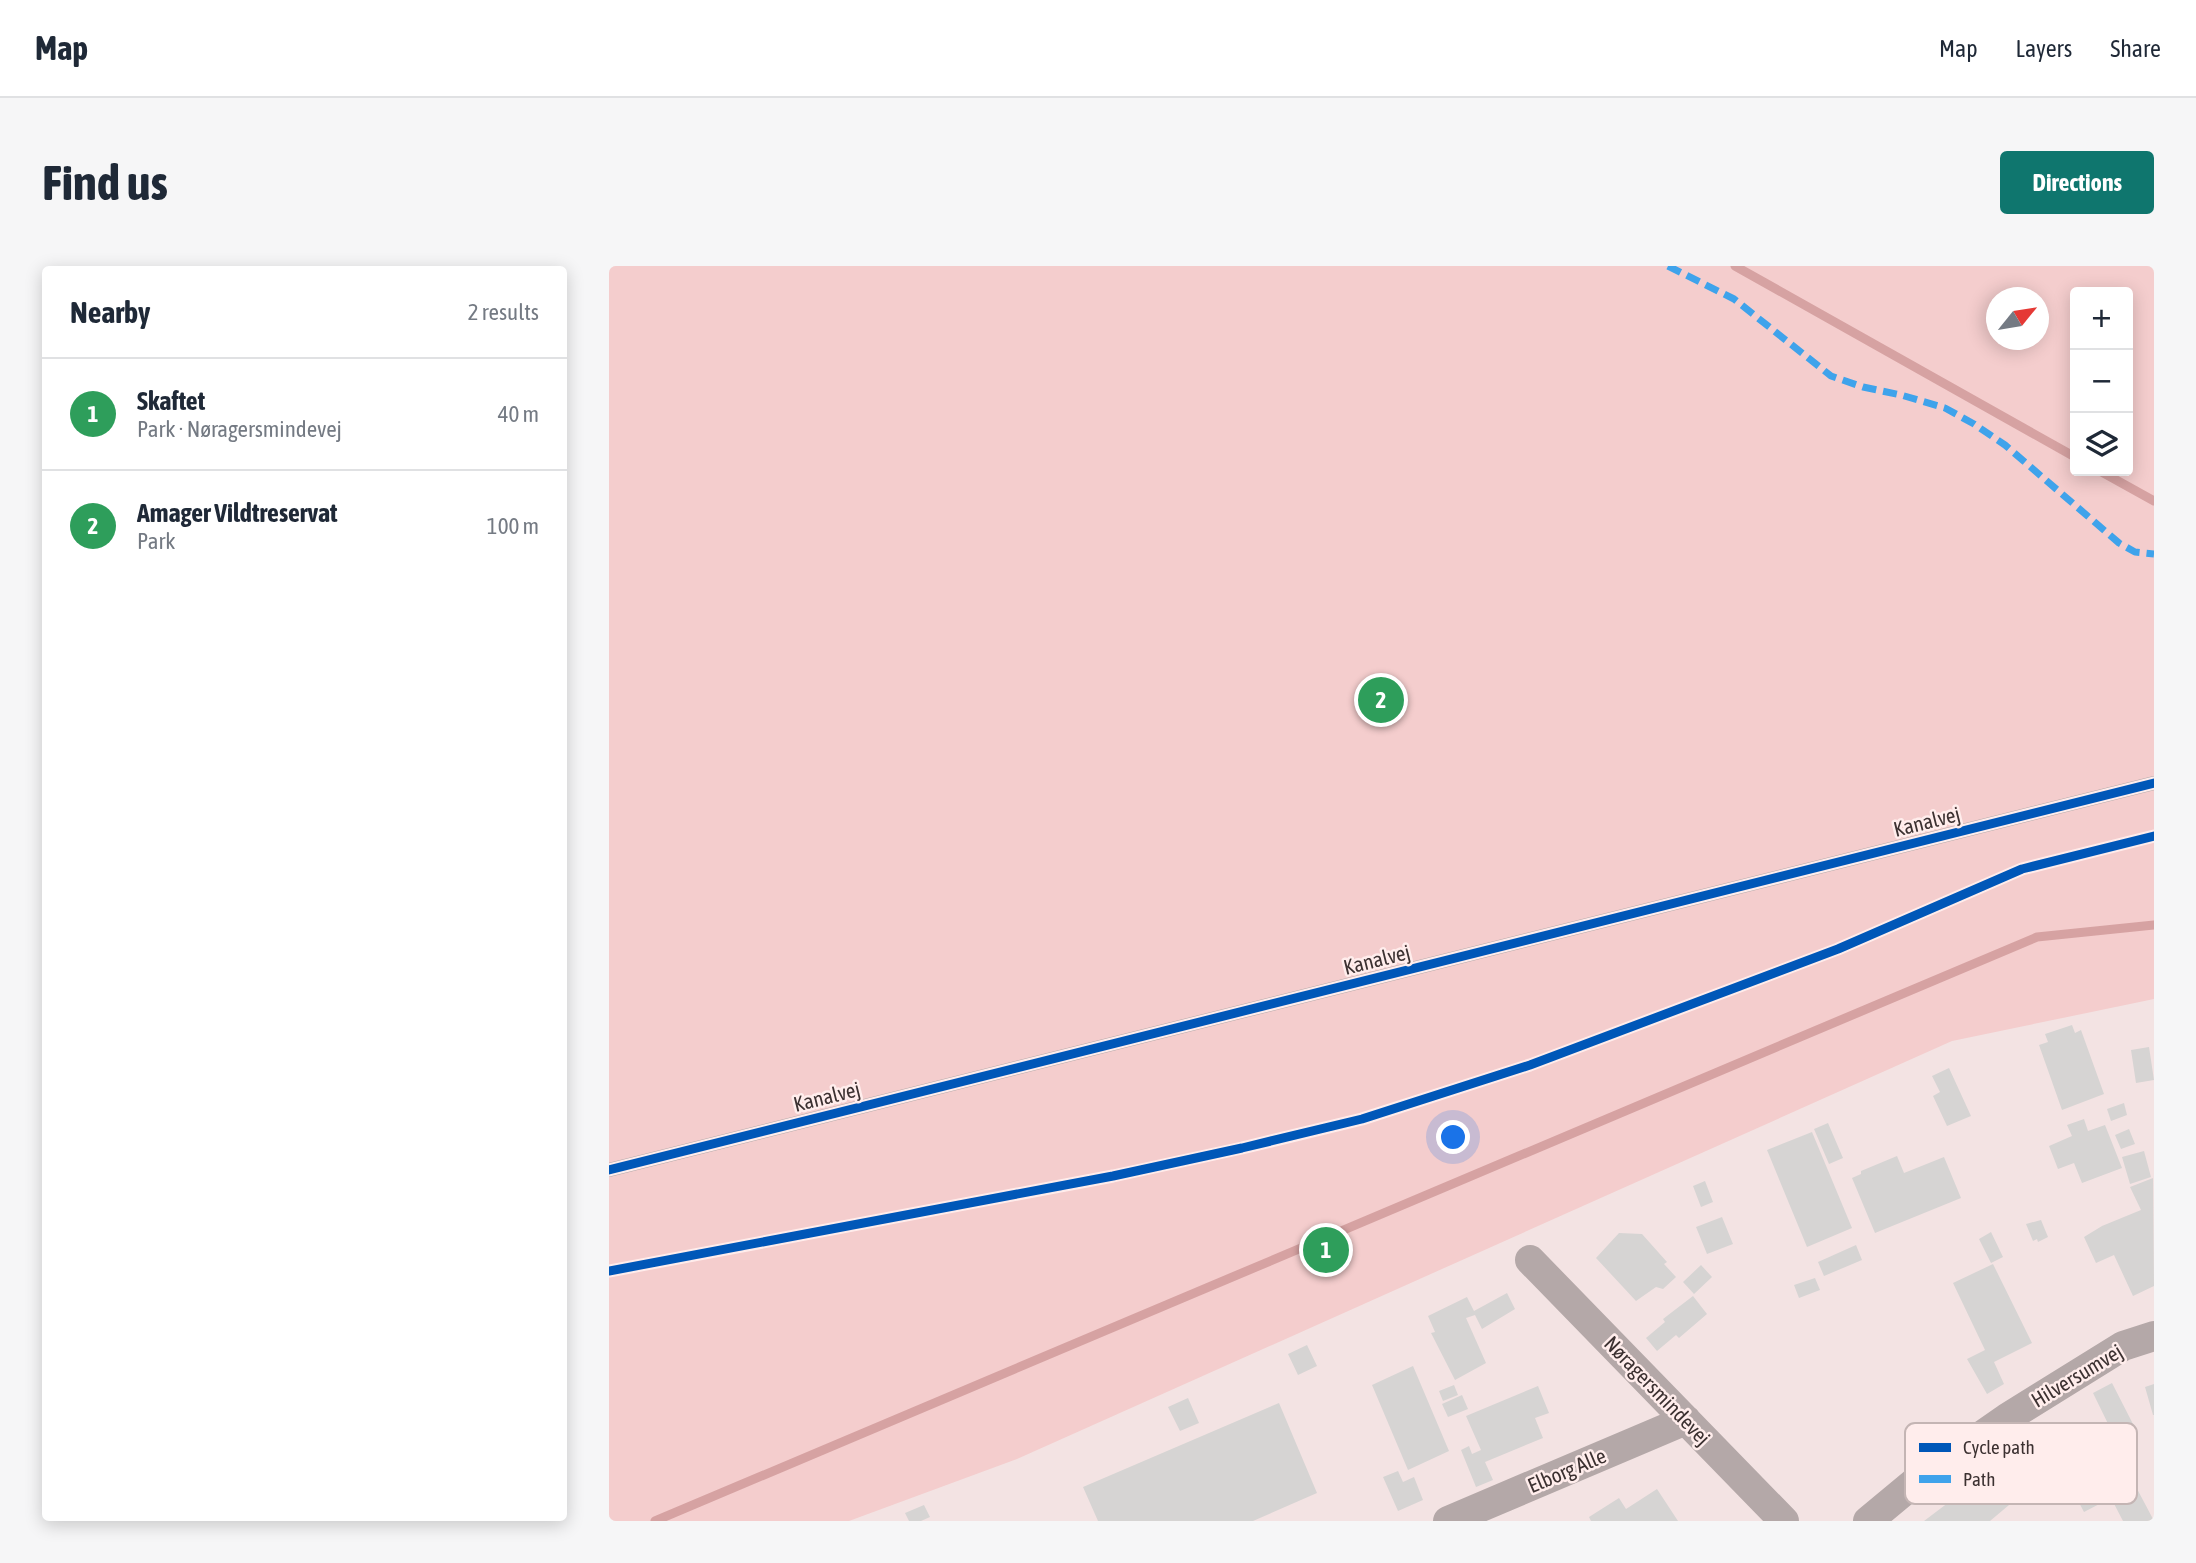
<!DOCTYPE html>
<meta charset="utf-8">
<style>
:root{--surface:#fff;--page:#f6f6f7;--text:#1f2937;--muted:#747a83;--line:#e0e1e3;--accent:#0f766e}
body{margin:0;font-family:"Asap Condensed",sans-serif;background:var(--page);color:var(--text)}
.controls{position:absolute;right:21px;top:21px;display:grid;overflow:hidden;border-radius:7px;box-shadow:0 4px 18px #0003}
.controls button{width:63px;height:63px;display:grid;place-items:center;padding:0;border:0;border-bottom:2px solid var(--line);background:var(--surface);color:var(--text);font:35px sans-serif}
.compass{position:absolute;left:1377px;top:21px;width:63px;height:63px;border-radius:50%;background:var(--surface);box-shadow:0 4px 18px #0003;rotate:60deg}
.you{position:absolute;left:845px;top:872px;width:24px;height:24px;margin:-18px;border:5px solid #fff;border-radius:50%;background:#1a73e8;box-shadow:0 0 0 10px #1a73e833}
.badge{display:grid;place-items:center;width:46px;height:46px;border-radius:50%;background:var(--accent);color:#fff;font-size:23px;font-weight:700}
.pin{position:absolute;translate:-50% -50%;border:4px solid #fff;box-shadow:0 2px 7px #0006}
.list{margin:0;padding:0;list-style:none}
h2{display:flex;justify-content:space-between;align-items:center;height:91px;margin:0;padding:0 28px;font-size:30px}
h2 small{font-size:23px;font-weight:400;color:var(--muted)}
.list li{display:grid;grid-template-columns:46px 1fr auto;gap:21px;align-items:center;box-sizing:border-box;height:112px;padding:0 28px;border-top:2px solid var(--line)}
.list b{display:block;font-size:26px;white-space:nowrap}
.list p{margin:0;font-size:23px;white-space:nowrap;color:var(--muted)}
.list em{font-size:23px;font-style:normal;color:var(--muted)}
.icon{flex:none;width:38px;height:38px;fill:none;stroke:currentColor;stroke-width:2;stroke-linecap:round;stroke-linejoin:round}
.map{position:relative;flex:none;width:1545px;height:1255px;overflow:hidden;border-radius:7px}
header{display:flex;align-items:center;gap:42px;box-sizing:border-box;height:98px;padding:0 35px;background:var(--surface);border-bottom:2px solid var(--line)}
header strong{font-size:33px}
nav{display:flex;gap:38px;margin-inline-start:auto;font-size:24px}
.intro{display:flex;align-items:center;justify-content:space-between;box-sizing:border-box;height:168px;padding:0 42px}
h1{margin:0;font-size:49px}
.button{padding:18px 32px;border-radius:7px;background:var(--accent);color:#fff;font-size:24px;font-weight:700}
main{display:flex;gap:42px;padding:0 42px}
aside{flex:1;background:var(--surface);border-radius:7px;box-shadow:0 4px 18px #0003}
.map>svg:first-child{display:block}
.green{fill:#f4cdcd;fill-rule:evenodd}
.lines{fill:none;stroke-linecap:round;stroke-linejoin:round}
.stream{stroke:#d6a2a2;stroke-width:9}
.building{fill:#d6d4d3}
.service{stroke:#b4a8a8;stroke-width:14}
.minor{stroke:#b4a8a8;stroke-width:30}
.quiet{stroke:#3fa3eb;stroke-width:7;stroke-dasharray:14 7;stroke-linecap:butt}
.cycleway-casing{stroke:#ffedec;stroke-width:13}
.cycleway{stroke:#0057b8;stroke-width:9}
.labels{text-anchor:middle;stroke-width:5;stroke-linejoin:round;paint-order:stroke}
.street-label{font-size:21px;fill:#3c3131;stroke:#ffedec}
.key{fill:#ffedec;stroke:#c4b5b4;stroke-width:2}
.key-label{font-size:19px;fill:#3c3131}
</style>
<header>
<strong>Map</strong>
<nav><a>Map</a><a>Layers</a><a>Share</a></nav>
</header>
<div class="intro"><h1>Find us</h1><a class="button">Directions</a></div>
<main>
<aside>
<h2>Nearby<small>2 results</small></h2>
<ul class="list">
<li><span class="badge" style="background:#2e9e5b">1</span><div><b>Skaftet</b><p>Park · Nøragersmindevej</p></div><em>40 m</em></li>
<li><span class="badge" style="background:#2e9e5b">2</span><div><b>Amager Vildtreservat</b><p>Park</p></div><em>100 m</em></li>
</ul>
</aside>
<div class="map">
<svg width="1545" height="1255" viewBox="0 0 1545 1255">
<rect width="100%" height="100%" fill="#f3e3e3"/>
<path class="green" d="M 0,0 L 1545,0 L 1545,733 L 1343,775 L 408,1193 L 240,1255 L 0,1255 ZM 1466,26 L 1519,26 L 1519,205 L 1466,205 ZM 1388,32 L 1430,32 L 1430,74 L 1388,74 Z"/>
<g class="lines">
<path class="stream" d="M 1126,0 L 1466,191
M 1491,205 L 1545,235
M 46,1255 L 1428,671 L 1545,659"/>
</g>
<path class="building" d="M 1463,759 L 1466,767 L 1472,764 L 1495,828 L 1453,844 L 1430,779 L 1439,776 L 1436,768 Z
M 1540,781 L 1545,814 L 1527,817 L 1522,784 Z
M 1340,802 L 1362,850 L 1338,860 L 1324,830 L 1331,826 L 1323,810 Z
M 1515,837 L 1518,849 L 1502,855 L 1498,843 Z
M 1475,853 L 1479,865 L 1496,859 L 1513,902 L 1473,917 L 1465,897 L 1449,903 L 1440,880 L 1463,870 L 1458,859 Z
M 1219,857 L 1234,892 L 1220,898 L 1205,863 Z
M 1520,863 L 1526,878 L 1512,883 L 1506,869 Z
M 1203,866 L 1243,962 L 1198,981 L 1158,884 Z
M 1535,885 L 1542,911 L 1521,918 L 1513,891 Z
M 1288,890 L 1295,907 L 1335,891 L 1352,932 L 1266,967 L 1243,912 L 1252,908 L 1252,905 Z
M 1544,912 L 1545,1020 L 1524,1030 L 1505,989 L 1487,997 L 1475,971 L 1493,960 L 1532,944 L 1521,921 Z
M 1096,915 L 1104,936 L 1092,941 L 1084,920 Z
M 1113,951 L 1124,978 L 1098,988 L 1087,961 Z
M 1432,954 L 1439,971 L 1429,976 L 1428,973 L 1424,975 L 1417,958 Z
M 1382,966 L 1394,991 L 1382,997 L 1370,973 Z
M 1010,967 L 1033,968 L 1058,996 L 1055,998 L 1067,1011 L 1054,1023 L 1047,1021 L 1027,1035 L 987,992 Z
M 1247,979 L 1253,994 L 1215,1010 L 1209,996 Z
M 1384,998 L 1423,1077 L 1385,1096 L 1395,1118 L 1378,1128 L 1358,1093 L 1376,1084 L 1344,1017 Z
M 1092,999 L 1103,1011 L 1085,1028 L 1074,1016 Z
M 1206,1012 L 1211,1024 L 1190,1032 L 1185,1019 Z
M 898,1027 L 906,1043 L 873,1063 L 866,1049 L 857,1052 L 877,1097 L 846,1114 L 822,1067 L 826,1066 L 819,1050 L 858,1031 L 865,1045 Z
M 1084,1030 L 1098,1048 L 1070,1072 L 1067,1069 L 1048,1085 L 1037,1072 L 1056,1056 L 1054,1053 Z
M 698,1079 L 708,1100 L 689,1109 L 679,1088 Z
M 804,1100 L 840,1185 L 799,1204 L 763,1119 Z
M 1503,1117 L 1525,1160 L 1505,1170 L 1484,1127 Z
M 1545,1118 L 1545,1149 L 1544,1149 L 1536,1121 Z
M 845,1119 L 849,1129 L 834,1135 L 830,1125 Z
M 929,1120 L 940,1147 L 926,1152 L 934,1172 L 876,1196 L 884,1214 L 867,1221 L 852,1184 L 860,1180 L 863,1188 L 872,1184 L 857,1150 Z
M 853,1129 L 859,1143 L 839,1151 L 833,1138 Z
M 579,1132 L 590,1157 L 571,1165 L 559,1141 Z
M 670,1137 L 708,1227 L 644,1255 L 489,1255 L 474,1221 Z
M 1481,1164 L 1514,1226 L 1526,1219 L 1544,1253 L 1540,1255 L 1514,1255 L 1502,1232 L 1475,1246 L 1467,1231 L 1453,1239 L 1438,1211 L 1452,1203 L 1442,1184 Z
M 1397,1193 L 1419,1223 L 1381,1255 L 1315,1255 Z
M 789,1205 L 794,1216 L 805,1211 L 814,1234 L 789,1245 L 774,1211 Z
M 1048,1223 L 1069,1255 L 982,1255 L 980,1251 L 1010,1232 L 1017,1243 Z
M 315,1239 L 321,1251 L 312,1255 L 300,1255 L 296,1247 Z"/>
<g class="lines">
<path class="service" d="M 0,904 L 1545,517"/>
<path class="minor" d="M 921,994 L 1175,1255
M 839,1255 L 1077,1154
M 1259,1255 L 1306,1216 L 1398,1152 L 1514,1080 L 1545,1070"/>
<path class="quiet" d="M 1059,0 L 1125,33 L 1222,110 L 1254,121 L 1292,129 L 1336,142 L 1365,158 L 1396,179 L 1510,277 L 1526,286 L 1545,288"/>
<defs>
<path id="cycleway" d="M 0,904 L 1545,517
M 0,1005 L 504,910 L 633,882 L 753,853 L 921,799 L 1229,683 L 1413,603 L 1545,570"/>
</defs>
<use href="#cycleway" class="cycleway-casing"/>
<use href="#cycleway" class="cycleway"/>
</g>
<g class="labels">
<g class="street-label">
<text transform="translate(1318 556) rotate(-14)" y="7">Kanalvej</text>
<text transform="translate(768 694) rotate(-14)" y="7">Kanalvej</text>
<text transform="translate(218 831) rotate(-14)" y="7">Kanalvej</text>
<text transform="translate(1468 1110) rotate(-31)" y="7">Hilversumvej</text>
<text transform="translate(1048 1125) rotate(46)" y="7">Nøragersmindevej</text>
<text transform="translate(958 1205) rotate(-23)" y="7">Elborg Alle</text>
</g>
</g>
<rect x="1296" y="1157" width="232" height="81" rx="10" class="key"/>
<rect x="1310" y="1177" width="32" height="9" fill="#0057b8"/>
<rect x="1310" y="1209" width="32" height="8" fill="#3fa3eb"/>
<g class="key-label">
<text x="1354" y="1188">Cycle path</text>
<text x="1354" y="1220">Path</text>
</g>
</svg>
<div class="controls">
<button>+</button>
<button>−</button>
<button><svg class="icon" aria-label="layers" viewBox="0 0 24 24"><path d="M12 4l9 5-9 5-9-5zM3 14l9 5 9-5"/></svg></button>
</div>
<svg class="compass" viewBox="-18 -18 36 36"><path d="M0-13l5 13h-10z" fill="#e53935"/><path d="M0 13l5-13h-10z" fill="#747a83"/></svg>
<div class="you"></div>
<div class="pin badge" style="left:717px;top:984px;background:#2e9e5b">1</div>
<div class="pin badge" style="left:772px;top:434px;background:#2e9e5b">2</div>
</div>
</main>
